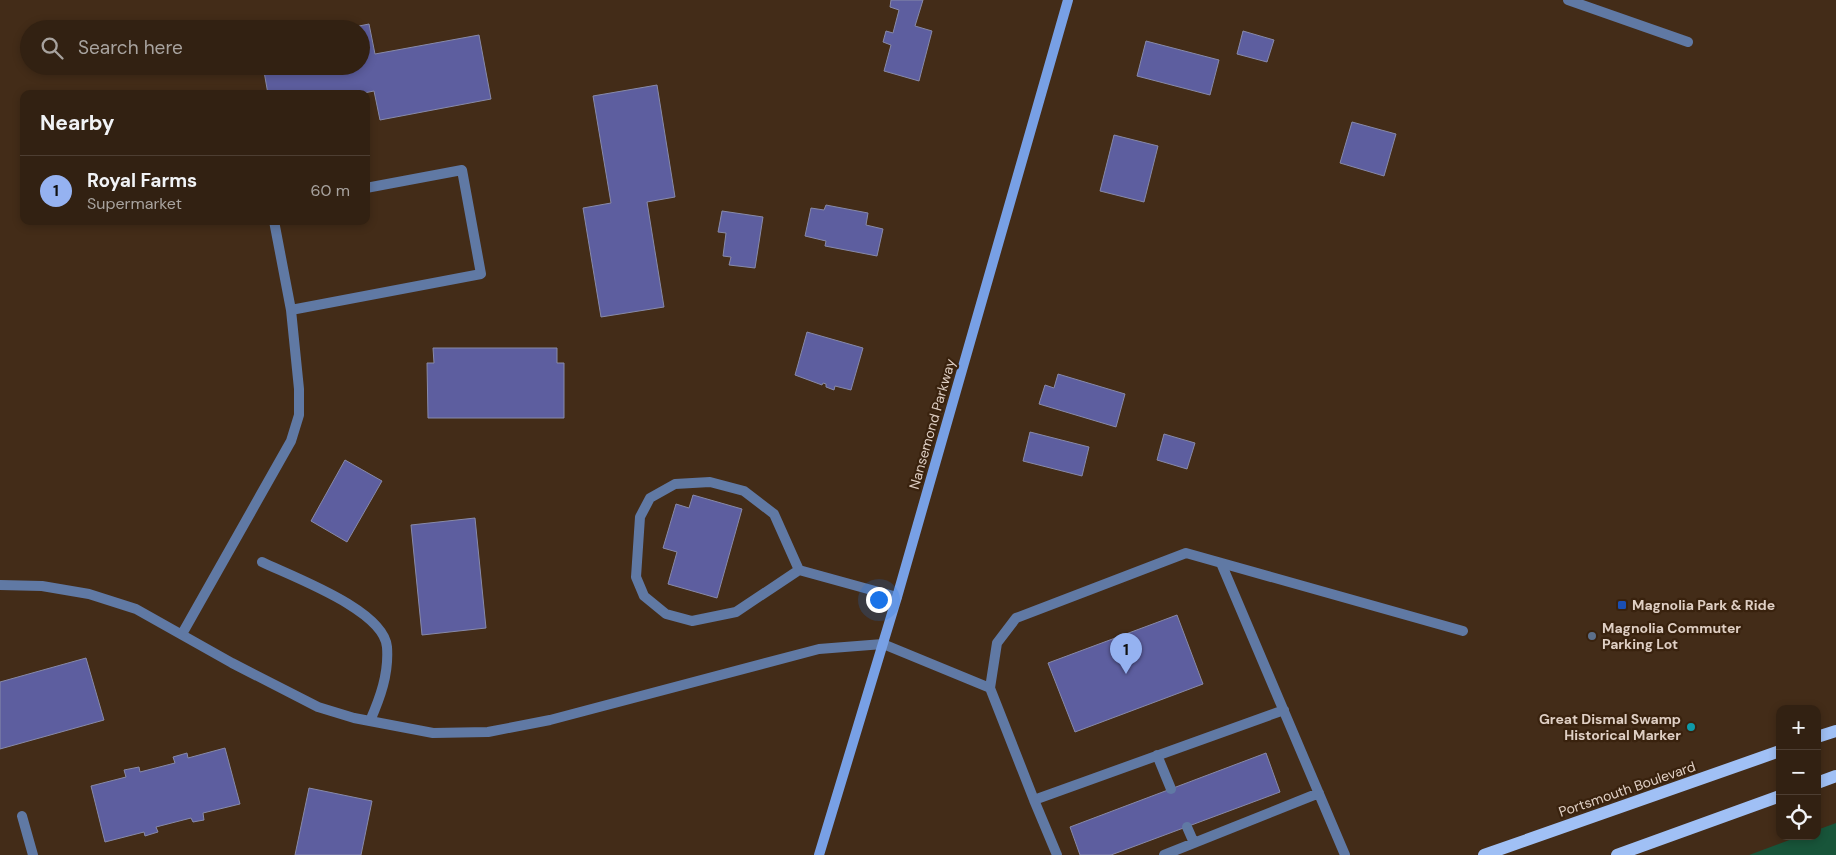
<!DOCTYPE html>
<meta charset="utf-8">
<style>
:root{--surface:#322112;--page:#3a291b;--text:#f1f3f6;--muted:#a8a39f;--line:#4d3e32;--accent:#95b2f1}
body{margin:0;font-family:"DM Sans",sans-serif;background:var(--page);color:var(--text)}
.controls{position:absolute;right:15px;bottom:15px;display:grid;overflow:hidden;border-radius:10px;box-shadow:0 2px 8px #0003}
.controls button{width:45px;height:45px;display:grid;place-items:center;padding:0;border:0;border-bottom:1px solid var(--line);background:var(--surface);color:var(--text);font:25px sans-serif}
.you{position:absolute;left:878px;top:599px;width:18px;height:18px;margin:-12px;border:4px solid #fff;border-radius:50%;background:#1a73e8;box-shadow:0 0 0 8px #1a73e833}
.badge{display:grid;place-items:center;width:32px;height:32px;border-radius:50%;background:var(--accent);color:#111;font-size:16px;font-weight:700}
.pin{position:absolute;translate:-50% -41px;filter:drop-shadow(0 1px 2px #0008)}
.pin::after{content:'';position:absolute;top:26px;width:18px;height:15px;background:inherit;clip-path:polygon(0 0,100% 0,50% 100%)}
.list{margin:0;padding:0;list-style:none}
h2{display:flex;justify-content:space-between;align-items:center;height:65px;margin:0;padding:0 20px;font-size:21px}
h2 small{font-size:16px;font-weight:400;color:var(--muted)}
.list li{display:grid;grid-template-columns:32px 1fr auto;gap:15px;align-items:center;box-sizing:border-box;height:70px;padding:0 20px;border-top:1px solid var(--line)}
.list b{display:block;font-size:19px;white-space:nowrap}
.list p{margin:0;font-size:16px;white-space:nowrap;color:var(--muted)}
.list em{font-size:16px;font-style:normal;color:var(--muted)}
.icon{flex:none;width:28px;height:28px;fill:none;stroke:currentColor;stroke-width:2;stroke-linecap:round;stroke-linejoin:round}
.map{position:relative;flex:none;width:1836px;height:855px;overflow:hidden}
.search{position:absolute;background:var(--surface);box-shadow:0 2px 8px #0003;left:20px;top:20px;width:350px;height:55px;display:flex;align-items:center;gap:12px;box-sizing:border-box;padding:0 18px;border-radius:28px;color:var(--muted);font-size:19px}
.panel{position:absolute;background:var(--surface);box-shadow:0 2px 8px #0003;left:20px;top:90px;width:350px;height:135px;border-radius:10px}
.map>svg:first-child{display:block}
.green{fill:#18553a}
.building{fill:#5d5e9f;stroke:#888aa9}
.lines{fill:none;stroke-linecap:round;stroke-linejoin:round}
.service{stroke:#6079a4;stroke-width:10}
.secondary{stroke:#78a0e5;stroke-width:10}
.primary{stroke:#a0c0f5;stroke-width:12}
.transit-dot{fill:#1a4fb4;stroke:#39220e;stroke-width:2}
.service-dot{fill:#5c6f8a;stroke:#39220e;stroke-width:2}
.culture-dot{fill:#0f9aa8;stroke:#39220e;stroke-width:2}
.labels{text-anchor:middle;stroke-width:4.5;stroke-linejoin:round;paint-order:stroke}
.street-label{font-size:14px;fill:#dfcfc4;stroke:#39220e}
.poi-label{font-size:14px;font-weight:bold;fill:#dfcfc4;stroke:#39220e;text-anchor:start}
</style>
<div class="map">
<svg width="1836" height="855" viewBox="0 0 1836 855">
<rect width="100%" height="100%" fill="#432c18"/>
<path class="green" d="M 1836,823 L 1836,855 L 1749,855 L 1800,836 L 1817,836 L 1817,830 Z"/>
<path class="building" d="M 891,0 L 923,0 L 915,26 L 932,31 L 919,81 L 884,71 L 891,45 L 883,42 L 886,31 L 893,33 L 899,10 L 890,7 Z
M 369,24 L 375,54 L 479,35 L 491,99 L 380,120 L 374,91 L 359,94 L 268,94 L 263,66 L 361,66 L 361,29 L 344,29 Z
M 1243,31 L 1274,40 L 1267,62 L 1237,54 Z
M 1146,41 L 1219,60 L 1210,95 L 1137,76 Z
M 657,85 L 675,197 L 647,202 L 664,307 L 601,317 L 583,208 L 611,203 L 593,96 Z
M 1352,122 L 1396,134 L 1384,176 L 1340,163 Z
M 1114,135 L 1158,146 L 1144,202 L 1100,191 Z
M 826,205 L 868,213 L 866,225 L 883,229 L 877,256 L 825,246 L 826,241 L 805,236 L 811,208 L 824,210 Z
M 722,211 L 763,217 L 755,268 L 729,265 L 731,257 L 723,256 L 726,233 L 718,232 Z
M 807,332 L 863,348 L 851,390 L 835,386 L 834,390 L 826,387 L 826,384 L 823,383 L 822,385 L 795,375 Z
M 433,348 L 557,348 L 557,363 L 564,363 L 564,418 L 428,418 L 427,363 L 434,363 Z
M 1058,374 L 1125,394 L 1116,427 L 1039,404 L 1045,385 L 1054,388 Z
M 1030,432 L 1089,447 L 1082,476 L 1023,461 Z
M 1164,434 L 1195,443 L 1187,469 L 1157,460 Z
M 345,460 L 382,481 L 347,542 L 311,521 Z
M 693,495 L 742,509 L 717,598 L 668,584 L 677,552 L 663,548 L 676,504 L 689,508 Z
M 475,518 L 486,628 L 422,635 L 411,525 Z
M 1177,615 L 1203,684 L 1075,732 L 1048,663 Z
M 86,658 L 104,720 L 0,749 L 0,682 Z
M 225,748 L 240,804 L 203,813 L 204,820 L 193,822 L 191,818 L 156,827 L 158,832 L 145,836 L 144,832 L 105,842 L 91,786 L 126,777 L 124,770 L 139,767 L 140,772 L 175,763 L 173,757 L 187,753 L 188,758 Z
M 1266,753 L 1280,792 L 1111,855 L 1080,855 L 1070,827 Z
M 309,788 L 372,801 L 361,855 L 295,855 Z"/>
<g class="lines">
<path class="service" d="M 1568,0 L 1688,42
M 291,310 L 481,274 L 462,170 L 366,188
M 262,562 C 293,577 384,610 387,647 C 389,674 380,698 370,721
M 1221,563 L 1345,855
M 799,570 L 774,514 L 744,491 L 710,482 L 675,484 L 650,498 L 640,517 L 636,577 L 644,596 L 666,614 L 692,621 L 736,612 L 799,570 L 897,597
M 0,585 L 42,586 L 89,594 L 136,609 L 232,663 L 318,707 L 354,718 L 433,733 L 488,732 L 550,720 L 819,649 L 883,644 L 990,688 L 997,643 L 1016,618 L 1186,553 L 1463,631
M 182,634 L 291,441 L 299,415 L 299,389 L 291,310 L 274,221
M 990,688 L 1034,800 L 1284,710
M 1157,755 L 1171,789
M 1034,800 L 1057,855
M 22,816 L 33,855
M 1187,827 L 1194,843
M 1164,855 L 1319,793"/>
<path class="secondary" d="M 819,855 L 897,597 L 1068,0"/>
<path class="primary" d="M 1817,737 L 1836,731
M 1817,783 L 1836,776
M 1484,855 L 1780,751
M 1617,855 L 1780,796"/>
</g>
<rect class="transit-dot" x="1617" y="600" width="10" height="10" rx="2.5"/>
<circle class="service-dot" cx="1592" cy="636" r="5"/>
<circle class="culture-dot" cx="1691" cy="727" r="5"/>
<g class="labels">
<g class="street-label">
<text transform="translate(932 424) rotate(-74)" y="5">Nansemond Parkway</text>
<text transform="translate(1627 789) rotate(-19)" y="5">Portsmouth Boulevard</text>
</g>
<g class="poi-label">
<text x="1632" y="610">Magnolia Park &amp; Ride</text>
<text x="1602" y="633">Magnolia Commuter<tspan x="1602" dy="16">Parking Lot</tspan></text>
<text x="1681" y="724" text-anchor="end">Great Dismal Swamp<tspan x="1681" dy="16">Historical Marker</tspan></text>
</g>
</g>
</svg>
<div class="controls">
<button>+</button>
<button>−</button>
<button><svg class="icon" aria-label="locate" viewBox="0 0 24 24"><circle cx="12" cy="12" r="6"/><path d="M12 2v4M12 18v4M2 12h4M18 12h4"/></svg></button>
</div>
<div class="you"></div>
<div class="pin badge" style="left:1126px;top:674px">1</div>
<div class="search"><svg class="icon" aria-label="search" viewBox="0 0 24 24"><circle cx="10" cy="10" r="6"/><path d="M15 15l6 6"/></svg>Search here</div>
<section class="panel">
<h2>Nearby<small></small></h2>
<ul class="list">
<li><span class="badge">1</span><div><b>Royal Farms</b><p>Supermarket</p></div><em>60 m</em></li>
</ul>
</section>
</div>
